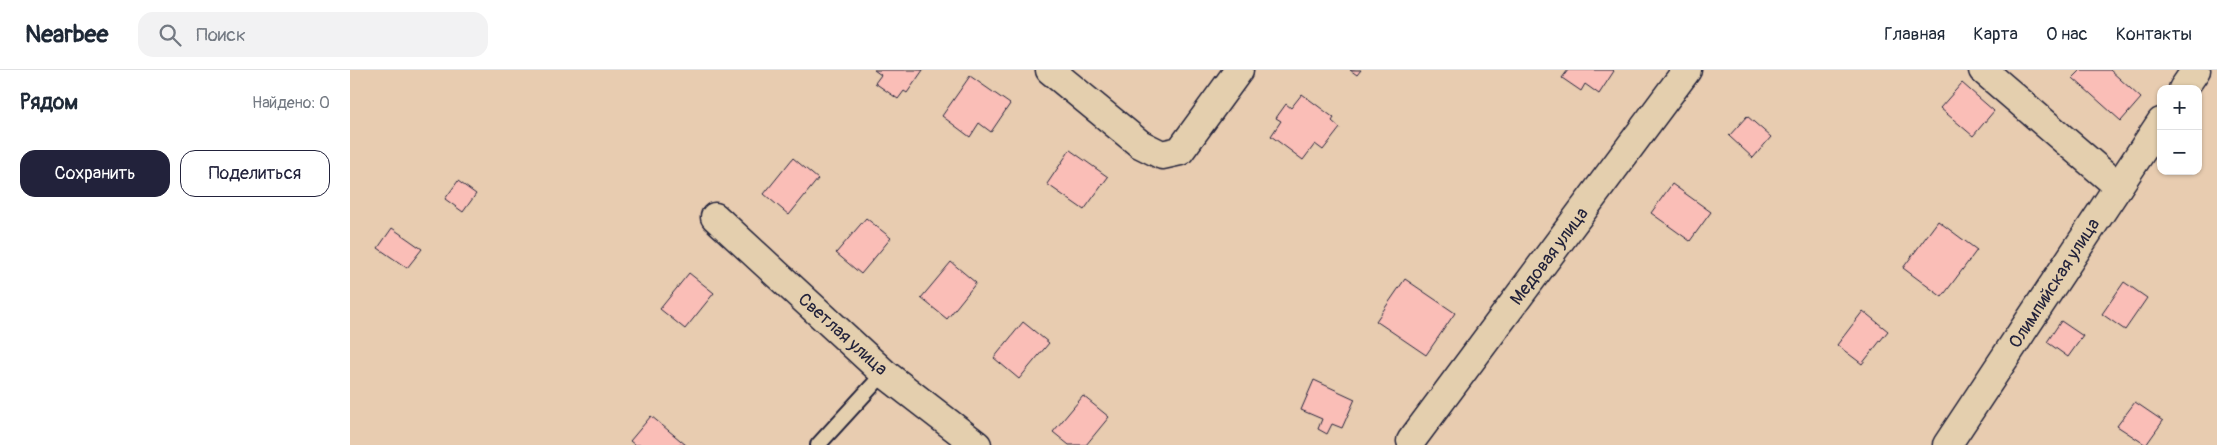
<!DOCTYPE html>
<html lang="ru">
<meta charset="utf-8">
<style>
:root{--surface:#fff;--page:#f2f2f3;--text:#1f2937;--muted:#747a83;--line:#e0e1e3;--accent:#22223b}
body{margin:0;font-family:Pangolin,sans-serif;background:var(--page);color:var(--text)}
.controls{position:absolute;right:15px;top:15px;display:grid;overflow:hidden;border-radius:10px;box-shadow:0 1px 4px #0004}
.controls button{width:45px;height:45px;display:grid;place-items:center;padding:0;border:0;border-bottom:1px solid var(--line);background:var(--surface);color:var(--text);font:25px sans-serif}
.list{margin:0;padding:0;list-style:none}
h2{display:flex;justify-content:space-between;align-items:center;height:65px;margin:0;padding:0 20px;font-size:21px}
h2 small{font-size:16px;font-weight:400;color:var(--muted)}
.actions{display:flex;gap:10px;padding:15px 20px}
.actions a{flex:1;padding:11px 0;border:1px solid var(--accent);border-radius:15px;text-align:center;font-size:18px;color:var(--accent)}
.actions .main{background:var(--accent);color:#fff}
.icon{flex:none;width:28px;height:28px;fill:none;stroke:currentColor;stroke-width:2;stroke-linecap:round;stroke-linejoin:round}
.map{position:relative;flex:none;width:1867px;height:375px;overflow:hidden}
header{display:flex;align-items:center;gap:30px;box-sizing:border-box;height:70px;padding:0 25px;background:var(--surface);border-bottom:1px solid var(--line)}
header strong{font-size:24px}
nav{display:flex;gap:28px;margin-inline-start:auto;font-size:18px}
.search{width:350px;height:45px;background:var(--page);display:flex;align-items:center;gap:12px;box-sizing:border-box;padding:0 18px;border-radius:15px;color:var(--muted);font-size:19px}
main{display:flex}
aside{flex:1;background:var(--surface)}
.map>svg:first-child{display:block}
.building{fill:#fabeb7;stroke:#22223b}
.lines{fill:none;stroke-linecap:round;stroke-linejoin:round}
.lane-casing{stroke:#22223b;stroke-width:18}
.street-casing{stroke:#22223b;stroke-width:31}
.lane{stroke:#e4cfae;stroke-width:14}
.street{stroke:#e4cfae;stroke-width:28}
.labels{text-anchor:middle;stroke-width:4;stroke-linejoin:round;paint-order:stroke}
.street-label{font-size:18px;fill:#22223b;stroke:#e4cfae}
</style>
<header>
<strong>Nearbee</strong>
<div class="search"><svg class="icon" aria-label="search" viewBox="0 0 24 24"><circle cx="10" cy="10" r="6"/><path d="M15 15l6 6"/></svg>Поиск</div>
<nav><a>Главная</a><a>Карта</a><a>О нас</a><a>Контакты</a></nav>
</header>
<main>
<aside>
<h2>Рядом<small>Найдено: 0</small></h2>
<ul class="list">
</ul>
<div class="actions"><a class="main">Сохранить</a><a>Поделиться</a></div>
</aside>
<div class="map">
<svg width="1867" height="375" viewBox="0 0 1867 375">
<rect width="100%" height="100%" fill="#e8ccb0"/>
<filter id="ink" filterUnits="userSpaceOnUse"><feTurbulence type="fractalNoise" baseFrequency=".02" numOctaves="2"/><feDisplacementMap in="SourceGraphic" scale="10" xChannelSelector="R" yChannelSelector="G"/><feConvolveMatrix kernelMatrix="1 2 1 2 8 2 1 2 1" color-interpolation-filters="sRGB"/></filter>
<g filter="url(#ink)">
<path class="building" d="M 524,0 L 573,0 L 557,23 L 554,21 L 548,29 L 525,13 L 531,5 Z
M 1000,0 L 1011,0 L 1007,5 Z
M 1218,0 L 1263,0 L 1264,1 L 1249,24 L 1235,14 L 1231,21 L 1212,8 Z
M 1731,0 L 1760,0 L 1791,28 L 1771,51 L 1723,8 Z
M 620,6 L 660,34 L 641,62 L 629,53 L 620,67 L 592,46 Z
M 1612,13 L 1644,41 L 1623,66 L 1590,38 Z
M 952,24 L 984,48 L 982,51 L 990,58 L 973,80 L 965,74 L 953,90 L 921,66 L 931,51 L 926,48 L 936,34 L 941,38 Z
M 1397,46 L 1421,67 L 1403,88 L 1379,66 Z
M 720,80 L 758,107 L 734,140 L 697,114 Z
M 443,88 L 468,109 L 439,145 L 414,124 Z
M 108,111 L 126,124 L 113,142 L 95,129 Z
M 1322,114 L 1361,142 L 1340,171 L 1301,143 Z
M 516,148 L 541,168 L 511,204 L 486,183 Z
M 1588,151 L 1627,180 L 1592,227 L 1553,198 Z
M 42,158 L 72,179 L 57,198 L 28,178 Z
M 601,192 L 626,213 L 597,249 L 571,228 Z
M 339,203 L 364,223 L 335,259 L 310,239 Z
M 1055,209 L 1105,243 L 1076,285 L 1026,251 Z
M 1774,212 L 1797,228 L 1775,260 L 1752,244 Z
M 1513,241 L 1538,261 L 1512,294 L 1487,275 Z
M 1711,251 L 1733,266 L 1718,287 L 1697,272 Z
M 673,252 L 699,273 L 669,309 L 644,288 Z
M 964,310 L 1005,329 L 992,358 L 982,354 L 977,364 L 968,359 L 972,349 L 951,340 Z
M 733,326 L 759,347 L 736,375 L 719,375 L 703,362 Z
M 1785,332 L 1813,351 L 1796,375 L 1767,356 Z
M 301,346 L 336,375 L 285,375 L 280,371 Z"/>
<g class="lines">
<defs>
<path id="lane" d="M 468,375 L 534,303"/>
<path id="street" d="M 700,0 L 790,74 L 812,85 L 830,81 L 889,0
M 1633,0 L 1768,116
M 1833,19 L 1846,0
M 365,147 L 534,303 L 627,375
M 1061,371 L 1337,0
M 1597,375 L 1811,52"/>
</defs>
<use href="#lane" class="lane-casing"/>
<use href="#street" class="street-casing"/>
<use href="#lane" class="lane"/>
<use href="#street" class="street"/>
</g>
</g>
<g class="labels">
<g class="street-label">
<text transform="translate(1199 186) rotate(-53)" y="6">Медовая улица</text>
<text transform="translate(1704 213) rotate(-57)" y="6">Олимпийская улица</text>
<text transform="translate(493 264) rotate(42)" y="6">Светлая улица</text>
</g>
</g>
</svg>
<div class="controls">
<button>+</button>
<button>−</button>
</div>
</div>
</main>
